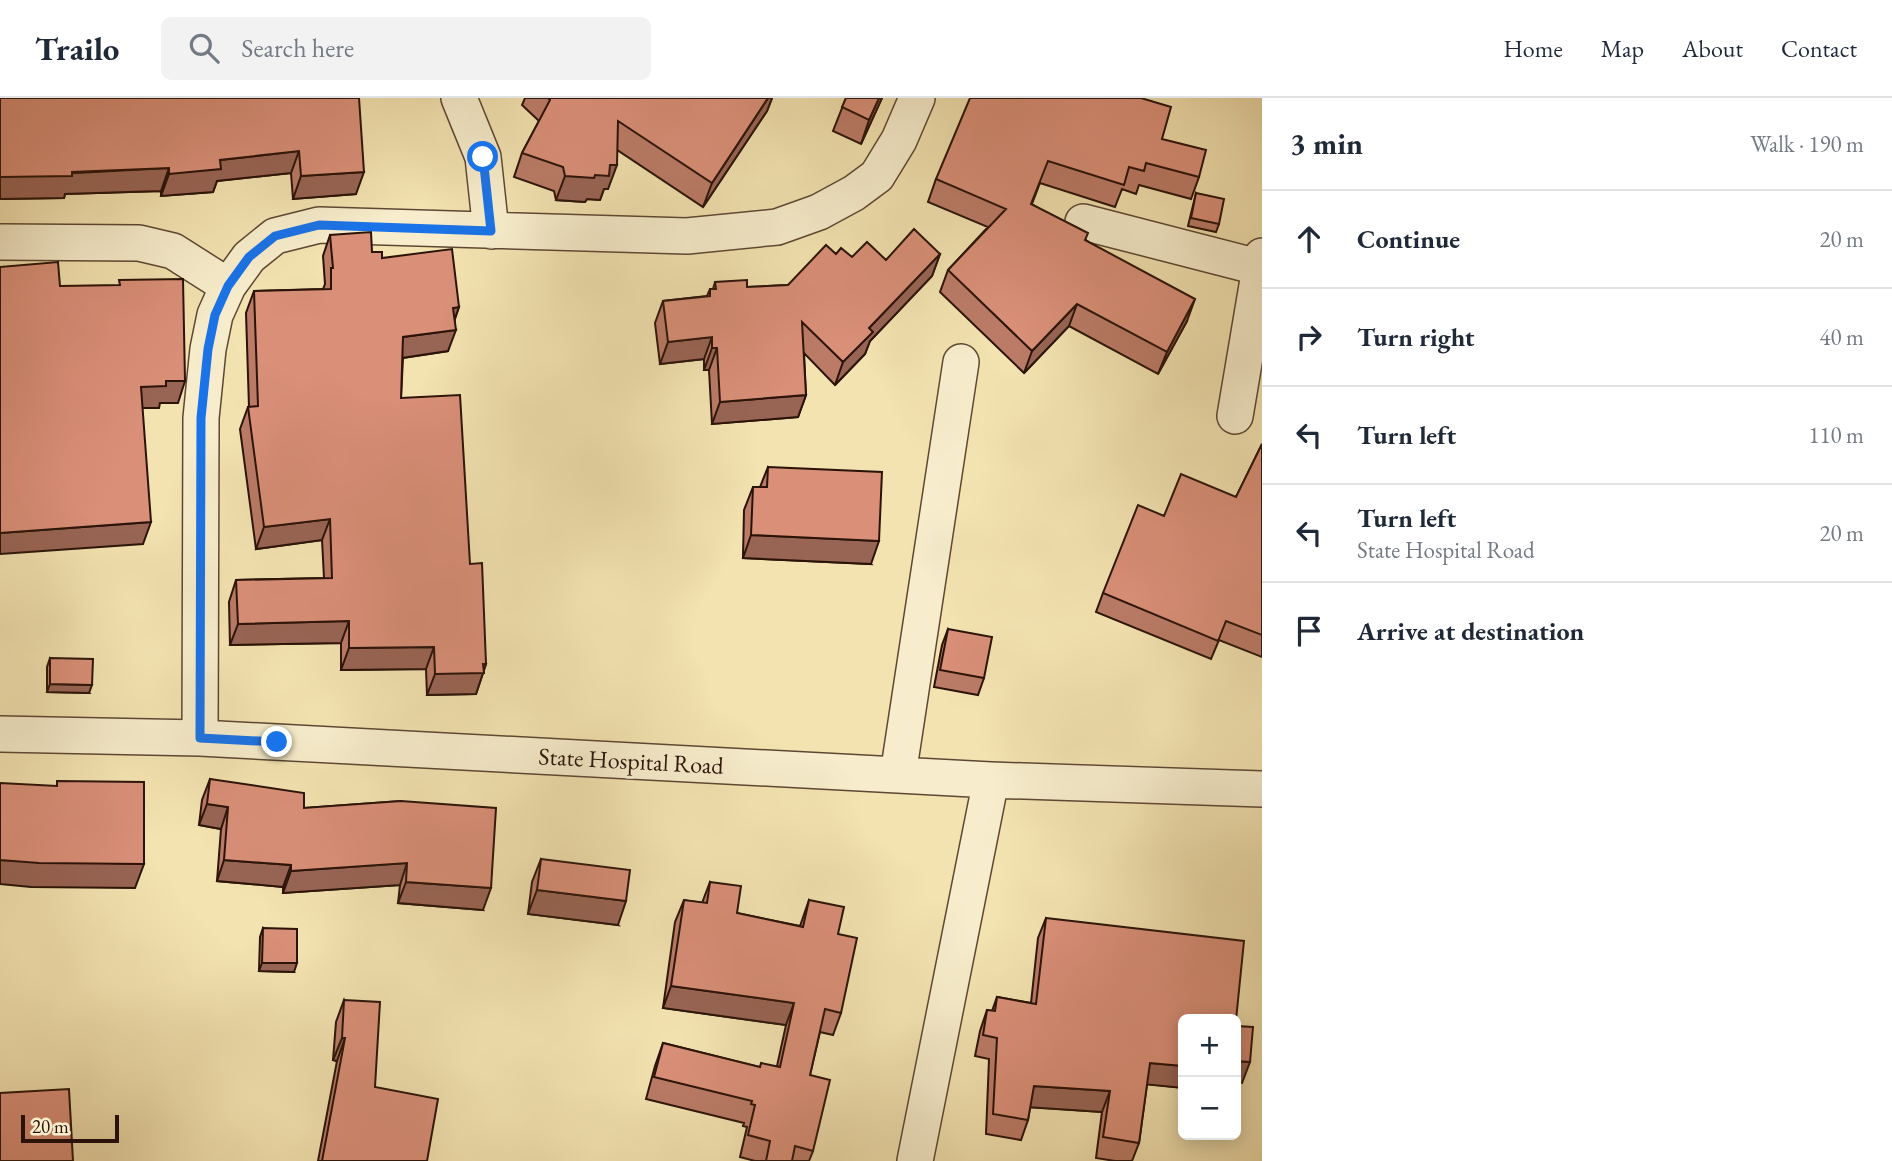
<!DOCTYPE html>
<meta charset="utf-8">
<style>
:root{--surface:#fff;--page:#f2f2f3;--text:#1f2937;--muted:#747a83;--line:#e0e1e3}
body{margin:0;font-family:"EB Garamond",serif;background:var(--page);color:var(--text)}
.controls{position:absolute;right:21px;bottom:21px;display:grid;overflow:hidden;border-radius:10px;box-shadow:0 4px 18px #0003}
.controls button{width:63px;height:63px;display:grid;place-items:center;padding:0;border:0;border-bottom:2px solid var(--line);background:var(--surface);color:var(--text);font:35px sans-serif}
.scale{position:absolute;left:21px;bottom:18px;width:98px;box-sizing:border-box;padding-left:7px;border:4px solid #2b1309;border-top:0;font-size:19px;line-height:24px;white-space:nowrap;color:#2b1309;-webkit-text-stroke:5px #f7edcc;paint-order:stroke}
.stop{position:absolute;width:21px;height:21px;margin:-16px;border:5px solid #1a73e8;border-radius:50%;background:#fff}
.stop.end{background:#1a73e8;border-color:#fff;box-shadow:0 2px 7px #0008}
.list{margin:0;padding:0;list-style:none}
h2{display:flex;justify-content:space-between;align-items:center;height:91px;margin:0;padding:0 28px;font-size:30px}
h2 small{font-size:23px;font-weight:400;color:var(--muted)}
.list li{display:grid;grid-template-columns:46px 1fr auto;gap:21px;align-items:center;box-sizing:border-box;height:98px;padding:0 28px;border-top:2px solid var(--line)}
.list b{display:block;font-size:26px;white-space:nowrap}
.list p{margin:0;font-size:23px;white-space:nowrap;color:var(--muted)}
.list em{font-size:23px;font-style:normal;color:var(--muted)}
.icon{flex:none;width:38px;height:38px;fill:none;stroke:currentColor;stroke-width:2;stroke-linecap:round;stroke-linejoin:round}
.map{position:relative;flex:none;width:1262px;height:1063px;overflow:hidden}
header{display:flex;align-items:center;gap:42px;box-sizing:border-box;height:98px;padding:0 35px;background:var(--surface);border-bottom:2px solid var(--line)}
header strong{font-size:33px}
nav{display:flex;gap:38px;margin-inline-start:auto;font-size:24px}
.search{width:490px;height:63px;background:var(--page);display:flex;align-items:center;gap:18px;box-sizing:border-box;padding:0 24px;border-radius:10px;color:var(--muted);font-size:26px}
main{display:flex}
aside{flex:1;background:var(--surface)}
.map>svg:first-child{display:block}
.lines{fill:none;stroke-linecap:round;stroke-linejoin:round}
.minor-casing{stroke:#5d4733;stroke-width:38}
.minor{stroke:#f7edcc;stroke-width:35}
.wall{fill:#bb7b67;stroke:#2b1309;stroke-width:2}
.shaded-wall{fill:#986454;stroke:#2b1309;stroke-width:2}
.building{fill:#d98f78;stroke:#2b1309;stroke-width:2}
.route{stroke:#1a73e8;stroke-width:9}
.labels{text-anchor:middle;stroke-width:6;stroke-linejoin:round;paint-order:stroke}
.street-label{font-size:24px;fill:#2b1309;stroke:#f7edcc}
</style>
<header>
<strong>Trailo</strong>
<div class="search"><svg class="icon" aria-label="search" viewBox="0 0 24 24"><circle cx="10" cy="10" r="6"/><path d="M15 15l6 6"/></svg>Search here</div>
<nav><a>Home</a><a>Map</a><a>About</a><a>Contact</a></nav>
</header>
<main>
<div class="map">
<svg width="1262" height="1063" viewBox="0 0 1262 1063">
<rect width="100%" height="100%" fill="#f3e3b1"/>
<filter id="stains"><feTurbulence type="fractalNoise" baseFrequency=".00286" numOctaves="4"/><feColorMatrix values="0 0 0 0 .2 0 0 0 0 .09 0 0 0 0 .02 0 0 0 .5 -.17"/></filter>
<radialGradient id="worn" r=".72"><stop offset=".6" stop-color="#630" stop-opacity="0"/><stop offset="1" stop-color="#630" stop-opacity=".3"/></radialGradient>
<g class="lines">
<defs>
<path id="minor" d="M 459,0 L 483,59 L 491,133
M 1083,124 L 1262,170
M 0,144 L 139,145 L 173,153 L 228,188
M 1235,318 L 1262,158
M 0,636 L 200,640 L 991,682 L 1262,691
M 200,640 L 201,320 L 208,251 L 215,217 L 228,188 L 249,159 L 275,138 L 319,127 L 687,138 L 777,129 L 819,114 L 854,95 L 877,78 L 899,42 L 917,0
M 898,677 L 961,264
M 915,1063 L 991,682"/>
</defs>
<use href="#minor" class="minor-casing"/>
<use href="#minor" class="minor"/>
</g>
<path class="wall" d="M 0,0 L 359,0 L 356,96 L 293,101 L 291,75 L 217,83 L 213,94 L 161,98 L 161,93 L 65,96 L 64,100 L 0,101 Z
M 525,0 L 772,0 L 767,13 L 703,109 L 617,52 L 608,91 L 604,91 L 600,102 L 587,101 L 585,104 L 556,102 L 554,93 L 514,79 L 522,55 L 539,23 L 522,7 Z
M 846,0 L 882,0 L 861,46 L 833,33 Z
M 1162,41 L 1199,79 L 1191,101 L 1139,87 L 1136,96 L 1122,91 L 1115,109 L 1040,85 L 1032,106 L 1086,142 L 1187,223 L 1158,276 L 1069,228 L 1024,275 L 940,194 L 948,172 L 988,129 L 928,104 L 936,81 Z
M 1196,95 L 1219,126 L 1216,134 L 1188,128 Z
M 330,137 L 372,154 L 459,209 L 455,221 L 448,253 L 403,260 L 401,300 L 470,466 L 486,566 L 476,596 L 427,597 L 426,571 L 341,572 L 341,545 L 230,547 L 229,504 L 236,482 L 324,480 L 322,442 L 256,451 L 240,331 L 248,309 L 249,309 L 246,215 L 254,193 L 323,191 L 325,186 L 323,158 Z
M 836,156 L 852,159 L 886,162 L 940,156 L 932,178 L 870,243 L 865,256 L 835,287 L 804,255 L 806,297 L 798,319 L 712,326 L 709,272 L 704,272 L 704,261 L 660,266 L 655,225 L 663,203 L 707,198 L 710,191 L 713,191 L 715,184 L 747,189 L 788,187 Z
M 1262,346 L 1262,559 L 1219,542 L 1211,561 L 1096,514 L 1103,495 L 1164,418 L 1236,399 Z
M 768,369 L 871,466 L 743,460 L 744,412 L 753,389 L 760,389 Z
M 948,531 L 984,580 L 978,597 L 934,589 L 942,547 Z
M 50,560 L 89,595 L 47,594 L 47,569 Z
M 210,681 L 304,710 L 401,703 L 483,812 L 398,805 L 400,787 L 283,795 L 283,789 L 217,783 L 221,731 L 199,727 L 202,702 Z
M 541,761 L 618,827 L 528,816 L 532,784 Z
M 710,784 L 737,815 L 800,828 L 809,802 L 838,836 L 841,915 L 833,937 L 820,934 L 810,977 L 813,1053 L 809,1063 L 755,1063 L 740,1059 L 747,1029 L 743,1028 L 744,1025 L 646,1001 L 655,968 L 663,945 L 759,969 L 777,968 L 786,927 L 663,910 L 675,824 L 684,802 L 702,805 Z
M 1046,820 L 1183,921 L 1183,990 L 1147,986 L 1139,1045 L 1132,1063 L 1115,1063 L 1096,1060 L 1102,1014 L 1030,1009 L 1028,1022 L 1021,1042 L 986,1036 L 989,961 L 975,958 L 980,933 L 987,912 L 992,913 L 997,899 L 1031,905 L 1038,840 Z
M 263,830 L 294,874 L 259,873 L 260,839 Z
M 344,902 L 375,989 L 427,1063 L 318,1063 L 337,963 L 333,962 L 336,924 Z"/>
<path class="shaded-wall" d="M 768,0 L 772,0 L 767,13 L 703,109 L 712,85 Z
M 879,0 L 882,0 L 861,46 L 869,22 Z
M 299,53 L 291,75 L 217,83 L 213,94 L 161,98 L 169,76 L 220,62 Z
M 610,67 L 617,67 L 608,91 L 604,91 L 600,102 L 587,101 L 585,104 L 556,102 L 565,78 L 595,77 Z
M 169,70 L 161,93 L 65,96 L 64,100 L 0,101 L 0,79 Z
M 364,74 L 356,96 L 293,101 L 301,78 Z
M 940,156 L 932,178 L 870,243 L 865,256 L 835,287 L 843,264 L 869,230 Z
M 1195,201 L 1187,223 L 1158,276 L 1167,254 Z
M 1077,206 L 1069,228 L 1024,275 L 1032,253 Z
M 459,209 L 451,231 L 453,210 Z
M 456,232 L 448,253 L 395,261 L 403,239 Z
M 712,239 L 704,261 L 660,266 L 668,244 Z
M 712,250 L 717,250 L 709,272 L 704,272 Z
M 166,283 L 185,283 L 178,305 L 160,305 L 159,310 L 133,310 L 141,289 Z
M 806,297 L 798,319 L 712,326 L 720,304 Z
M 330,421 L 322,442 L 256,451 L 264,429 Z
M 151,424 L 143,446 L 0,456 L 0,435 Z
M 751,437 L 879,443 L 871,466 L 743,460 Z
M 349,523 L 341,545 L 230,547 L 238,526 Z
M 434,549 L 426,571 L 341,572 L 349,550 Z
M 483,566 L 486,566 L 476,596 L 427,597 L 435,576 Z
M 50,586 L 92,587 L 89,595 L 47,594 Z
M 207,706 L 228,709 L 221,731 L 199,727 Z
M 0,762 L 144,766 L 135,790 L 31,789 L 0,786 Z
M 224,762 L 291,767 L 283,789 L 217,783 Z
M 407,765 L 400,787 L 283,795 L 291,773 Z
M 406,784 L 491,790 L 483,812 L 398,805 Z
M 537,792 L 626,803 L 618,827 L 528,816 Z
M 262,865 L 297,865 L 294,874 L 259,873 Z
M 671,888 L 794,905 L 786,927 L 663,910 Z
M 342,940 L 345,940 L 337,963 L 333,962 Z
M 1236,963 L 1250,964 L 1242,985 L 1236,984 Z
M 1150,965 L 1183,968 L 1183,990 L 1142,986 Z
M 1034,988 L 1110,993 L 1102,1014 L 1026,1009 Z"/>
<path class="building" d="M 0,0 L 359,0 L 364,74 L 301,78 L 299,53 L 220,62 L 221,71 L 169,76 L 169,70 L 72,74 L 72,78 L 0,79 Z
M 548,0 L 768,0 L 712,85 L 618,23 L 617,67 L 610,67 L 609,78 L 595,77 L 594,80 L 565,78 L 563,69 L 522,55 L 550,2 Z
M 846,0 L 879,0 L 869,22 L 842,9 Z
M 970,0 L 1141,0 L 1171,9 L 1162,41 L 1206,52 L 1199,79 L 1146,65 L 1144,73 L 1129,69 L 1124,87 L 1048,63 L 1031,106 L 1088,135 L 1085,142 L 1195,201 L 1167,254 L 1077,206 L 1032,253 L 948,172 L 1006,111 L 936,81 Z
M 1196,95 L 1224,101 L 1219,126 L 1191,120 Z
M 914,131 L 940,156 L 869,230 L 873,234 L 843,264 L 802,224 L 806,297 L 720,304 L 717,250 L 712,250 L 712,239 L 668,244 L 663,203 L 710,198 L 710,191 L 716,191 L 715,184 L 747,182 L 747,189 L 788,187 L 826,147 L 836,156 L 841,150 L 852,159 L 867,144 L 886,162 Z
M 371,134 L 372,154 L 382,154 L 382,160 L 452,151 L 459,209 L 453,210 L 456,232 L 403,239 L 401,300 L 460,297 L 470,466 L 482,465 L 486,566 L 483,566 L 484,575 L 435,576 L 434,549 L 349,550 L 349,523 L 238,526 L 236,482 L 332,480 L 330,421 L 264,429 L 248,309 L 258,308 L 254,193 L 331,191 L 331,170 L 333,170 L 330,137 Z
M 58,164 L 60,188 L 120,187 L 119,182 L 183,181 L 185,283 L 166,283 L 166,288 L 141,289 L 151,424 L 0,435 L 0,169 Z
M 1262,346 L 1262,537 L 1226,523 L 1218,543 L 1103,495 L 1138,407 L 1164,418 L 1181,376 L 1236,399 Z
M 768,369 L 882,374 L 879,443 L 751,437 L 753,389 L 767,389 Z
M 948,531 L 992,539 L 984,580 L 940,572 Z
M 50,560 L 93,561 L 92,587 L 50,586 Z
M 210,681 L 304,695 L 304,710 L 401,703 L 496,710 L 491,790 L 406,784 L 407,765 L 291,773 L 291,767 L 224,762 L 228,709 L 207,706 Z
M 57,683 L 144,684 L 144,766 L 39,765 L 0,762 L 0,685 L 57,688 Z
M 541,761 L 630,772 L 626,803 L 537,792 Z
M 710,784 L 741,788 L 737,815 L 803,829 L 809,802 L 844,809 L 838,836 L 857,840 L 841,915 L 825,911 L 810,977 L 830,982 L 813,1053 L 795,1048 L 792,1063 L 766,1063 L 770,1043 L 748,1037 L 755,1007 L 751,1006 L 752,1003 L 654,979 L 663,945 L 760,969 L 761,965 L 780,969 L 794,905 L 671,888 L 684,802 L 707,805 Z
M 1046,820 L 1244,843 L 1236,922 L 1183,921 L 1183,968 L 1150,965 L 1139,1045 L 1103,1039 L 1110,993 L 1034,988 L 1028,1022 L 993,1016 L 997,940 L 983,937 L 987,912 L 995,913 L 997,899 L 1036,906 Z
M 263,830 L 297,831 L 297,865 L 262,865 Z
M 344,902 L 380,904 L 375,989 L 438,1001 L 427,1063 L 322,1063 L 345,940 L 342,940 Z
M 1236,928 L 1253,929 L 1250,964 L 1236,963 Z
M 69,991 L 73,1063 L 0,1063 L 0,995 Z"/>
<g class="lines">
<path class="route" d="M 277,644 L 200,640 L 201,320 L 208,251 L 215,217 L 228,188 L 249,159 L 275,138 L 319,127 L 491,133 L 483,59"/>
</g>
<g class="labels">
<g class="street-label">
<text transform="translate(631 663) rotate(3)" y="8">State Hospital Road</text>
</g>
</g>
<rect width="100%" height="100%" filter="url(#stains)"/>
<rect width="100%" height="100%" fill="url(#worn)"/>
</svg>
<div class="controls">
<button>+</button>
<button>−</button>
</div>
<div class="scale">20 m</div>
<div class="stop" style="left:483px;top:59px"></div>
<div class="stop end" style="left:277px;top:644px"></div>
</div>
<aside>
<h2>3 min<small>Walk · 190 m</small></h2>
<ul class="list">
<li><svg class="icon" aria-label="ahead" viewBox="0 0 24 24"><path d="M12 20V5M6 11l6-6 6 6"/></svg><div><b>Continue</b></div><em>20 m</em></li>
<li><svg class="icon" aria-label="right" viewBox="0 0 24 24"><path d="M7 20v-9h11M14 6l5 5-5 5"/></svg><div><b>Turn right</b></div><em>40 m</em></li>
<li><svg class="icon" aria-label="left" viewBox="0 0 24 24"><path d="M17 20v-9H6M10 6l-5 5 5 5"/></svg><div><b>Turn left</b></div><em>110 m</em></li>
<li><svg class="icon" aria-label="left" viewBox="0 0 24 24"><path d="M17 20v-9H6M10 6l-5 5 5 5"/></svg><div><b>Turn left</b><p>State Hospital Road</p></div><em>20 m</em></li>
<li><svg class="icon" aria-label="arrive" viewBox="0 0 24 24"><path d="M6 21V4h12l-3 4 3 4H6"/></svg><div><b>Arrive at destination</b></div></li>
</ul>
</aside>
</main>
